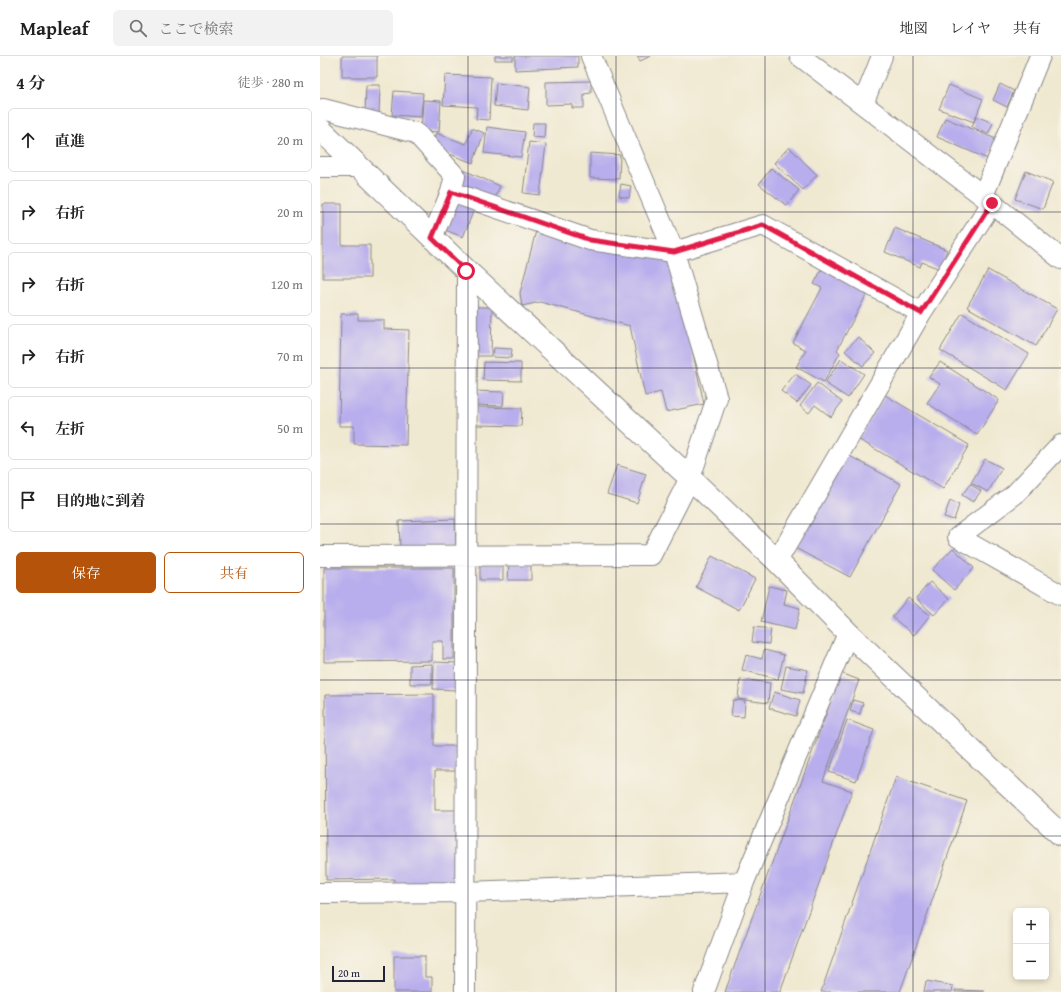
<!DOCTYPE html>
<html lang="ja">
<meta charset="utf-8">
<style>
:root{--surface:#fff;--page:#f2f2f2;--text:#222;--muted:#767676;--line:#e0e0e0;--accent:#b45309}
body{margin:0;font-family:"Gentium Book Plus","Noto Serif JP",serif;background:var(--page);color:var(--text)}
.controls{position:absolute;right:12px;bottom:12px;display:grid;overflow:hidden;border-radius:6px;box-shadow:0 2px 6px #0003}
.controls button{width:36px;height:36px;display:grid;place-items:center;padding:0;border:0;border-bottom:1px solid var(--line);background:var(--surface);color:var(--text);font:20px sans-serif}
.scale{position:absolute;left:12px;bottom:10px;width:53px;box-sizing:border-box;padding-left:4px;border:2px solid #22223b;border-top:0;font-size:11px;line-height:14px;white-space:nowrap;color:#22223b;-webkit-text-stroke:3px #f7f3e8;paint-order:stroke}
.stop{position:absolute;width:12px;height:12px;margin:-9px;border:3px solid #e11d48;border-radius:50%;background:#fff}
.stop.end{background:#e11d48;border-color:#fff;box-shadow:0 1px 4px #0008}
.list{margin:0;padding:0;list-style:none}
h2{display:flex;justify-content:space-between;align-items:center;height:52px;margin:0;padding:0 16px;font-size:17px}
h2 small{font-size:13px;font-weight:400;color:var(--muted)}
.list li{display:grid;grid-template-columns:26px 1fr auto;gap:12px;align-items:center;box-sizing:border-box;height:64px;margin:0 8px 8px;padding:0 8px;border:1px solid var(--line);border-radius:6px}
.list b{display:block;font-size:15px;white-space:nowrap}
.list em{font-size:13px;font-style:normal;color:var(--muted)}
.actions{display:flex;gap:8px;padding:12px 16px}
.actions a{flex:1;padding:9px 0;border:1px solid var(--accent);border-radius:6px;text-align:center;font-size:14px;color:var(--accent)}
.actions .main{background:var(--accent);color:#fff}
.icon{flex:none;width:22px;height:22px;fill:none;stroke:currentColor;stroke-width:2;stroke-linecap:round;stroke-linejoin:round}
.map{position:relative;flex:none;width:741px;height:936px;overflow:hidden}
header{display:flex;align-items:center;gap:24px;box-sizing:border-box;height:56px;padding:0 20px;background:var(--surface);border-bottom:1px solid var(--line)}
header strong{font-size:19px}
nav{display:flex;gap:22px;margin-inline-start:auto;font-size:14px}
.search{width:280px;height:36px;background:var(--page);display:flex;align-items:center;gap:10px;box-sizing:border-box;padding:0 14px;border-radius:6px;color:var(--muted);font-size:15px}
main{display:flex}
aside{flex:1;background:var(--surface)}
.map>svg:first-child{display:block}
.building{fill:#b8aded}
.lines{fill:none;stroke-linecap:round;stroke-linejoin:round}
.minor-casing{stroke:#898686;stroke-width:22}
.tertiary-casing{stroke:#898686;stroke-width:24}
.minor{stroke:#fff;stroke-width:20}
.tertiary{stroke:#fff;stroke-width:22}
.route{stroke:#e11d48;stroke-width:5}
.grid{fill:none;stroke:#22223b;stroke-width:1;stroke-opacity:0.55}
</style>
<header>
<strong>Mapleaf</strong>
<div class="search"><svg class="icon" aria-label="search" viewBox="0 0 24 24"><circle cx="10" cy="10" r="6"/><path d="M15 15l6 6"/></svg>ここで検索</div>
<nav><a>地図</a><a>レイヤ</a><a>共有</a></nav>
</header>
<main>
<aside>
<h2>4 分<small>徒歩 · 280 m</small></h2>
<ul class="list">
<li><svg class="icon" aria-label="ahead" viewBox="0 0 24 24"><path d="M12 20V5M6 11l6-6 6 6"/></svg><div><b>直進</b></div><em>20 m</em></li>
<li><svg class="icon" aria-label="right" viewBox="0 0 24 24"><path d="M7 20v-9h11M14 6l5 5-5 5"/></svg><div><b>右折</b></div><em>20 m</em></li>
<li><svg class="icon" aria-label="right" viewBox="0 0 24 24"><path d="M7 20v-9h11M14 6l5 5-5 5"/></svg><div><b>右折</b></div><em>120 m</em></li>
<li><svg class="icon" aria-label="right" viewBox="0 0 24 24"><path d="M7 20v-9h11M14 6l5 5-5 5"/></svg><div><b>右折</b></div><em>70 m</em></li>
<li><svg class="icon" aria-label="left" viewBox="0 0 24 24"><path d="M17 20v-9H6M10 6l-5 5 5 5"/></svg><div><b>左折</b></div><em>50 m</em></li>
<li><svg class="icon" aria-label="arrive" viewBox="0 0 24 24"><path d="M6 21V4h12l-3 4 3 4H6"/></svg><div><b>目的地に到着</b></div></li>
</ul>
<div class="actions"><a class="main">保存</a><a>共有</a></div>
</aside>
<div class="map">
<svg width="741" height="936" viewBox="0 0 741 936">
<rect width="100%" height="100%" fill="#f7f3e8"/>
<filter id="ink" filterUnits="userSpaceOnUse"><feTurbulence type="fractalNoise" baseFrequency=".025" numOctaves="2"/><feDisplacementMap in="SourceGraphic" scale="8" xChannelSelector="R" yChannelSelector="G"/><feConvolveMatrix kernelMatrix="1 2 1 2 8 2 1 2 1" color-interpolation-filters="sRGB"/></filter>
<filter id="wash" filterUnits="userSpaceOnUse"><feTurbulence type="fractalNoise" baseFrequency=".012" numOctaves="4" result="noise"/><feDisplacementMap in="SourceGraphic" scale="16" xChannelSelector="R" yChannelSelector="G"/><feGaussianBlur stdDeviation="0.9" result="paint"/><feColorMatrix in="noise" values="0 0 0 0 0 0 0 0 0 0 0 0 0 0 0 0 0 1.4 0 .05"/><feComposite in="paint" operator="in"/></filter>
<g filter="url(#wash)">
<rect width="100%" height="100%" fill="#f0e9d1"/>
<g id="blocks">
<path class="building" d="M 22,0 L 57,0 L 57,21 L 22,21 Z
M 175,0 L 193,0 L 193,4 L 175,4 Z
M 195,0 L 258,0 L 258,11 L 195,14 Z
M 317,0 L 331,0 L 320,5 Z
M 125,19 L 171,21 L 169,64 L 156,63 L 157,51 L 123,49 Z
M 271,25 L 271,37 L 264,38 L 264,52 L 252,52 L 252,48 L 226,49 L 226,26 Z
M 176,27 L 210,31 L 208,54 L 174,50 Z
M 680,28 L 694,35 L 687,51 L 673,44 Z
M 46,29 L 60,29 L 59,59 L 45,59 Z
M 629,29 L 663,43 L 654,66 L 619,53 Z
M 74,35 L 103,37 L 101,61 L 72,59 Z
M 103,44 L 121,45 L 119,76 L 101,75 Z
M 656,60 L 673,67 L 668,78 L 652,71 Z
M 625,62 L 676,83 L 668,103 L 617,81 Z
M 213,67 L 225,67 L 224,82 L 212,81 Z
M 167,71 L 205,76 L 201,101 L 164,97 Z
M 152,72 L 164,77 L 153,107 L 111,91 L 116,77 L 146,88 Z
M 209,86 L 226,88 L 220,139 L 203,137 Z
M 469,91 L 497,119 L 483,134 L 454,107 Z
M 270,97 L 300,99 L 299,123 L 270,122 Z
M 451,112 L 479,134 L 467,150 L 439,128 Z
M 141,113 L 180,130 L 173,146 L 134,129 Z
M 706,115 L 733,126 L 723,153 L 695,143 Z
M 301,128 L 311,130 L 309,142 L 299,140 Z
M 132,142 L 155,151 L 143,181 L 120,172 Z
M 3,148 L 22,148 L 22,189 L 50,189 L 50,222 L 3,222 Z
M 217,171 L 353,206 L 384,348 L 346,356 L 341,336 L 325,340 L 310,270 L 220,246 L 202,250 L 200,237 Z
M 575,172 L 627,194 L 620,213 L 602,206 L 600,211 L 565,196 Z
M 503,211 L 548,236 L 517,294 L 520,297 L 504,326 L 476,311 L 486,294 L 473,287 L 502,232 L 494,228 Z
M 668,214 L 737,253 L 716,290 L 647,251 Z
M 152,251 L 172,251 L 171,300 L 152,300 Z
M 642,257 L 709,298 L 687,334 L 620,294 Z
M 21,258 L 38,258 L 38,264 L 64,264 L 64,273 L 89,274 L 86,389 L 34,388 L 34,370 L 19,370 Z
M 538,281 L 555,297 L 543,310 L 525,295 Z
M 174,292 L 192,293 L 191,302 L 173,301 Z
M 521,303 L 544,318 L 528,342 L 505,327 Z
M 164,306 L 201,307 L 201,325 L 163,324 Z
M 620,306 L 679,344 L 657,379 L 607,347 L 620,328 L 609,321 Z
M 475,318 L 491,329 L 477,347 L 461,335 Z
M 497,327 L 522,346 L 511,361 L 495,349 L 489,357 L 480,350 Z
M 153,335 L 184,336 L 183,350 L 152,349 Z
M 565,339 L 649,389 L 623,433 L 538,383 Z
M 156,351 L 202,352 L 201,370 L 156,369 Z
M 526,398 L 581,428 L 530,521 L 475,492 Z
M 665,403 L 682,412 L 668,436 L 651,427 Z
M 297,409 L 326,418 L 317,447 L 287,438 Z
M 650,428 L 661,435 L 653,446 L 642,439 Z
M 630,445 L 639,449 L 634,464 L 624,461 Z
M 135,463 L 136,491 L 80,492 L 79,465 Z
M 633,492 L 654,512 L 634,534 L 612,514 Z
M 392,500 L 435,523 L 419,554 L 376,531 Z
M 160,508 L 183,508 L 183,524 L 160,524 Z
M 189,508 L 211,508 L 211,524 L 188,524 Z
M 4,512 L 134,512 L 134,603 L 123,603 L 123,585 L 112,585 L 112,605 L 4,606 Z
M 610,526 L 629,543 L 614,559 L 596,542 Z
M 449,530 L 467,534 L 464,548 L 480,552 L 475,574 L 441,566 Z
M 588,542 L 610,559 L 594,579 L 572,561 Z
M 434,571 L 451,573 L 449,588 L 432,586 Z
M 444,594 L 464,599 L 458,623 L 422,614 L 426,599 L 442,603 Z
M 114,606 L 137,607 L 136,634 L 113,633 Z
M 112,608 L 112,628 L 90,628 L 90,609 Z
M 466,610 L 488,614 L 483,637 L 461,633 Z
M 521,617 L 539,624 L 503,725 L 532,735 L 460,936 L 405,936 Z
M 420,623 L 450,627 L 448,647 L 418,643 Z
M 454,636 L 480,644 L 476,660 L 449,652 Z
M 114,638 L 114,690 L 136,690 L 136,715 L 115,715 L 115,754 L 138,754 L 138,828 L 74,828 L 74,823 L 6,824 L 5,639 Z
M 413,644 L 425,645 L 424,661 L 411,660 Z
M 533,644 L 543,647 L 540,658 L 530,655 Z
M 527,664 L 554,674 L 536,725 L 509,716 Z
M 576,721 L 647,745 L 580,936 L 501,936 Z
M 74,900 L 105,900 L 105,921 L 112,921 L 112,936 L 74,936 Z
M 606,925 L 633,930 L 632,936 L 604,936 Z
M 635,934 L 664,935 L 664,936 L 635,936 Z"/>
</g>
</g>
<g filter="url(#ink)">
<use href="#blocks" fill-opacity="0" stroke="#898686" stroke-width="1"/>
<g class="lines">
<defs>
<path id="minor" d="M 480,0 L 663,140 L 741,203
M 543,48 L 562,0
M 0,57 L 3,53 L 96,77 L 135,120 L 131,136 L 112,182
M 0,111 L 39,111
M 131,136 L 270,184 L 354,196 L 443,169 L 601,257
M 663,140 L 720,0
M 741,389 L 695,438 L 638,481 L 741,539
M 0,500 L 331,499 L 370,422 L 397,342 L 354,196 L 271,0
M 457,505 L 601,257 L 672,147
M 0,837 L 145,836 L 424,826
M 145,936 L 147,215
M 384,936 L 424,826 L 528,577"/>
<path id="tertiary" d="M 0,73 L 147,215 L 370,422 L 457,505 L 528,577 L 741,779"/>
</defs>
<use href="#minor" class="minor-casing"/>
<use href="#tertiary" class="tertiary-casing"/>
<use href="#minor" class="minor"/>
<use href="#tertiary" class="tertiary"/>
</g>
</g>
<g class="lines" filter="url(#ink)">
<path class="route" d="M 146,215 L 112,182 L 131,136 L 270,184 L 354,196 L 443,169 L 601,257 L 672,147"/>
</g>
<path class="grid" d="M 148,0 L 148,936M 296,0 L 296,936M 445,0 L 445,936M 593,0 L 593,936M 0,156 L 741,156M 0,312 L 741,312M 0,468 L 741,468M 0,624 L 741,624M 0,780 L 741,780"/>
</svg>
<div class="controls">
<button>+</button>
<button>−</button>
</div>
<div class="scale">20 m</div>
<div class="stop" style="left:146px;top:215px"></div>
<div class="stop end" style="left:672px;top:147px"></div>
</div>
</main>
